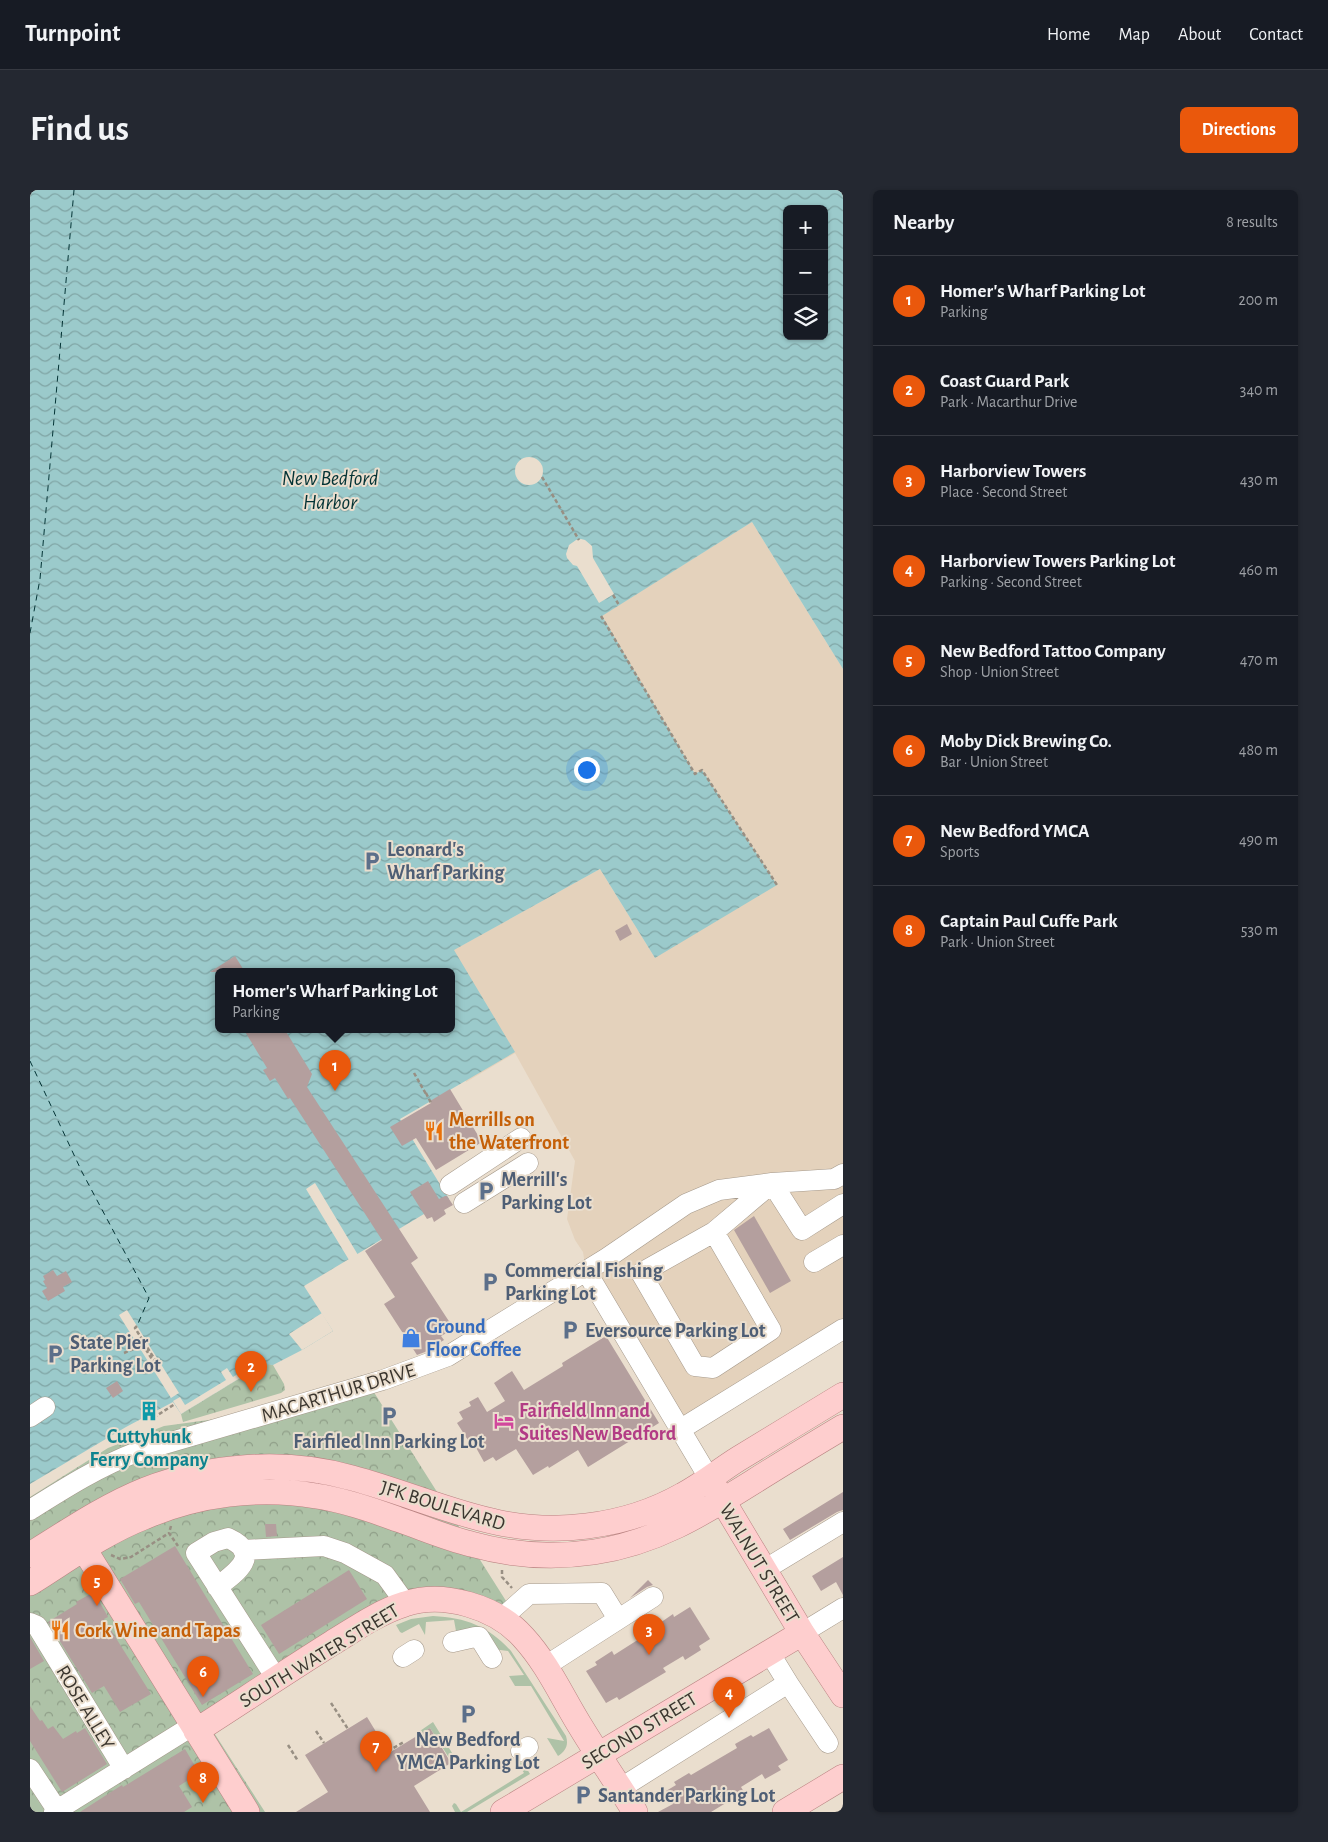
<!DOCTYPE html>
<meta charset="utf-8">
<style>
:root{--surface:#171b24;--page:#242831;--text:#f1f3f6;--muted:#9ea1a6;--line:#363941;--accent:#ea580c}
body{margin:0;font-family:"Alegreya Sans",sans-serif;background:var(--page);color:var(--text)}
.controls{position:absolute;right:15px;top:15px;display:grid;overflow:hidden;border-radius:8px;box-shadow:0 1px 4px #0004}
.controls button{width:45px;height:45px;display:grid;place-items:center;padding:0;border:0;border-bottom:1px solid var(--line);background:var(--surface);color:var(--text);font:25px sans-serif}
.you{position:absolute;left:556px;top:579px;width:18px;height:18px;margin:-12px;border:4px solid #fff;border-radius:50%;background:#1a73e8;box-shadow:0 0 0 8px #1a73e833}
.badge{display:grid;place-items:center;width:32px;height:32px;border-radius:50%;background:var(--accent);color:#fff;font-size:16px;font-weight:700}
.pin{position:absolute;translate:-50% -41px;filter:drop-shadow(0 1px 2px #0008)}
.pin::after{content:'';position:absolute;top:26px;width:18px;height:15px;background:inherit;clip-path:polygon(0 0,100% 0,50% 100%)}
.popup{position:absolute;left:185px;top:778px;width:240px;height:65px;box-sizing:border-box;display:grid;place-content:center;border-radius:8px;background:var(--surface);filter:drop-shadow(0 1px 4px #0005);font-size:16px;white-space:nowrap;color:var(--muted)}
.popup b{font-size:19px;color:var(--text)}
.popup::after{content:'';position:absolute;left:50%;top:100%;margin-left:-10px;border:10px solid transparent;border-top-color:var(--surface)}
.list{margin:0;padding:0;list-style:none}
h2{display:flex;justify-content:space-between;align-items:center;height:65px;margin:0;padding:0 20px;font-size:21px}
h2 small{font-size:16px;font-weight:400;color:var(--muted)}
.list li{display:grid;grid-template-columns:32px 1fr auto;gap:15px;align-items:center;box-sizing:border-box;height:90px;padding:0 20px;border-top:1px solid var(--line)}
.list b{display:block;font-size:19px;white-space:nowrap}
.list p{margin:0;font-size:16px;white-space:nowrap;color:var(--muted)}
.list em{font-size:16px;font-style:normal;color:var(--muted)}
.icon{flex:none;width:28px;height:28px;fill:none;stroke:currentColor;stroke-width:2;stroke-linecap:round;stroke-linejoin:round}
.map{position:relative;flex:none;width:813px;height:1622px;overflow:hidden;border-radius:8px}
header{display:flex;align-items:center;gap:30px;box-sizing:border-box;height:70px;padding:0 25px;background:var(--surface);border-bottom:1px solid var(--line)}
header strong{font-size:24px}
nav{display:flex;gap:28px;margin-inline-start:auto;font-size:18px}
.intro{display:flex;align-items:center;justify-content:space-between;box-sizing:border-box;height:120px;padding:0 30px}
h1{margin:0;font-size:35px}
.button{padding:12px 22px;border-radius:8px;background:var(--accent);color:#fff;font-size:18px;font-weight:700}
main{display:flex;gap:30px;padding:0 30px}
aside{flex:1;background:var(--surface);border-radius:8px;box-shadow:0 1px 4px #0004}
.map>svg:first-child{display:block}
.built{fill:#e4d2bc}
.grass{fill:#aec2a7}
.park{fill:url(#park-crowns)}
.water{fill:url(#water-waves);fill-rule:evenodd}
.pier{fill:#eadece}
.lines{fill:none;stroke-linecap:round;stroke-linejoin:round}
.ferry{stroke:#033335;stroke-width:1;stroke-dasharray:6 5;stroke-linecap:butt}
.building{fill:#b49f9e}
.minor-casing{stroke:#a5998b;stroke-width:21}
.major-casing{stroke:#ba8382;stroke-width:26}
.path{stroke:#988f83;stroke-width:2.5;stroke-dasharray:4 2.5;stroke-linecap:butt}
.minor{stroke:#fff;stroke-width:20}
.major{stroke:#fecece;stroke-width:25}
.labels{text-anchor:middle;stroke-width:4;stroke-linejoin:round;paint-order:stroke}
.service-label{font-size:20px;font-weight:bold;fill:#4e5e75;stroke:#eadece;text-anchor:start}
.food-label{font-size:20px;font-weight:bold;fill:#c56008;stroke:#eadece;text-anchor:start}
.shop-label{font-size:20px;font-weight:bold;fill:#366cbe;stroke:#eadece;text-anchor:start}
.street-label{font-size:20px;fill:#3b362f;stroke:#eadece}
.hotel-label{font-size:20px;font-weight:bold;fill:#b23c85;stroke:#eadece;text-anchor:start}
.culture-label{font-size:20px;font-weight:bold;fill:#0d838f;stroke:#eadece}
.water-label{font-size:21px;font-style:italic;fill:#033335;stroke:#eadece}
</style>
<header>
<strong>Turnpoint</strong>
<nav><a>Home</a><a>Map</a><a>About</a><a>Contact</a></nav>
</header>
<div class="intro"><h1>Find us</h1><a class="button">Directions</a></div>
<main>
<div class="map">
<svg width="813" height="1622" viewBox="0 0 813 1622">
<defs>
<pattern id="park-crowns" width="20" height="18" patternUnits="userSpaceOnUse" patternTransform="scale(1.25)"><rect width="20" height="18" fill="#aec2a7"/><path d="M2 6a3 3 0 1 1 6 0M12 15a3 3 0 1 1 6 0" fill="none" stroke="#8f9e88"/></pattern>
<pattern id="water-waves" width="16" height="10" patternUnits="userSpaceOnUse" patternTransform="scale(1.25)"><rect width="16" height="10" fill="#9bcacb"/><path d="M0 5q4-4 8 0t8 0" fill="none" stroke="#80a5a5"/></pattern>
</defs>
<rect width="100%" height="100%" fill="#eadece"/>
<path class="built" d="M 722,332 L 813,479 L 813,1139 L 651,1239 L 556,1081 L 553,1062 L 545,1050 L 537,1029 L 545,971 L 485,863 L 436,892 L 421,840 L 421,782 L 309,552 L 431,756 L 570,679 L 625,768 L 672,580 L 665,584 L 571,426 Z"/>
<path class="grass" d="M 403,1426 C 437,1428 458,1436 481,1461 L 536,1546 C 539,1556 535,1561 528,1566 L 517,1548 L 534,1551 L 501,1496 L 485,1496 L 479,1486 L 494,1485 L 478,1461 L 462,1459 L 426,1441 L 424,1430 L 396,1432 L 395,1445 L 389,1434 L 372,1443 L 370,1442 L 366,1435 L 381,1429 Z
M 403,1532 L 427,1571 L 423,1574 L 400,1538 L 389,1545 L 387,1543 Z
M 490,1572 L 494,1574 L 500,1584 L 437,1622 L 425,1622 L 422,1616 L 424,1613 L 426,1614 L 431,1622 L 494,1583 L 489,1575 Z"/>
<path class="park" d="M 236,1173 L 243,1175 L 254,1194 L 255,1200 L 251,1203 L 153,1232 L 151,1224 L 233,1174 Z
M 333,1185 L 497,1444 L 417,1400 L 172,1524 L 235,1622 L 0,1622 L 0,1307 L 78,1258 L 134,1236 L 193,1228 L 249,1214 Z"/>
<path class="water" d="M 0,0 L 813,0 L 813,479 L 722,332 L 572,426 L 665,584 L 672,580 L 747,695 L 625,768 L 570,679 L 424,760 L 485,862 L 370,929 L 419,1009 L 274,1096 L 303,1141 L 272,1160 L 243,1175 L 233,1174 L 151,1224 L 143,1212 L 96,1237 L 0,1294 ZM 757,19 L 794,19 L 794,146 L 757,146 ZM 189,782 L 421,782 L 421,840 L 189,840 Z"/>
<path class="pier" d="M485 281a14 14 0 1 1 28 0a14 14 0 1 1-28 0Z
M 551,349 L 555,350 L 562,356 L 563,368 L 584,404 L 569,413 L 547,376 L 543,375 L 537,368 L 536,364 L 539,355 L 546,350 Z
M 285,993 L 328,1065 L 319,1070 L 276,999 Z
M 97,1120 L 149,1203 L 141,1208 L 89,1125 Z
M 292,1123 L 303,1141 L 272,1160 L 259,1144 Z
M 225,1162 L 233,1174 L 151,1224 L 143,1211 L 150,1207 L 155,1215 L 196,1190 L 191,1182 L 197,1178 L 203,1187 L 225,1173 L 221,1165 Z"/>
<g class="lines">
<path class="ferry" d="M 0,443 L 10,389 L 44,0
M 0,871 L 52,982 L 119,1108 L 107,1136"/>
</g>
<path class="building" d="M 597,734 L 602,744 L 590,751 L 585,741 Z
M 205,766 L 215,782 L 180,782 Z
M 214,840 L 255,840 L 282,884 L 277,897 L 388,1068 L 381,1073 L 424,1139 L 411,1146 L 414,1150 L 395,1162 L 387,1165 L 354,1114 L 365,1107 L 335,1061 L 352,1050 L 260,908 L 258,909 L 245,888 L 240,891 L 233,880 L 237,878 Z
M 420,899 L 452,952 L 406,980 L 386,948 L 372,956 L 360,937 L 401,913 L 400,911 Z
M 398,991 L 409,1009 L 415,1006 L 417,1006 L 423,1015 L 414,1020 L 416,1024 L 404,1032 L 402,1027 L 397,1029 L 380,1002 Z
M 724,1026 L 761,1091 L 740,1103 L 704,1040 Z
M 23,1080 L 27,1086 L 36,1081 L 42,1092 L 33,1097 L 35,1101 L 18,1111 L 12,1101 L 17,1098 L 13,1091 L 15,1090 L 13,1086 Z
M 576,1146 L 629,1233 L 558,1277 L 548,1260 L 519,1278 L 518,1276 L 503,1285 L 486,1259 L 466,1271 L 463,1267 L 454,1272 L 444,1254 L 441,1255 L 427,1233 L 433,1229 L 429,1222 L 441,1216 L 439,1212 L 448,1207 L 457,1222 L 475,1211 L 464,1193 L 482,1181 L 494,1200 L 533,1176 L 532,1173 Z
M 87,1191 L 93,1201 L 83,1208 L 76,1198 Z
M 813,1302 L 813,1320 L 807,1322 L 760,1350 L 753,1339 Z
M 235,1334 L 246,1334 L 247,1346 L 236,1347 Z
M 145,1356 L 223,1484 L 172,1515 L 109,1412 L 105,1414 L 90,1389 Z
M 813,1367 L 813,1405 L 806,1392 L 791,1401 L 782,1386 Z
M 319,1380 L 337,1409 L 249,1464 L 231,1435 Z
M 618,1390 L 623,1395 L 617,1397 L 600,1408 Z
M 64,1402 L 78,1427 L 74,1429 L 121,1504 L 90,1522 L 74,1496 L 62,1503 L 18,1432 L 47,1414 L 46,1412 Z
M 660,1417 L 680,1449 L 669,1456 L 671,1460 L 655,1470 L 653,1466 L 633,1478 L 636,1482 L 589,1510 L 587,1507 L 576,1513 L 556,1481 L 567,1475 L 565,1472 L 582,1461 L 584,1465 L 628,1437 L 627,1435 L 643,1424 L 644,1427 Z
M 0,1447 L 14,1471 L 0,1479 Z
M 0,1516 L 10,1531 L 12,1530 L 18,1539 L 23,1536 L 33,1549 L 46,1541 L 47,1543 L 55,1538 L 77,1574 L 32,1602 L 0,1551 Z
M 337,1527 L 359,1563 L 400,1538 L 421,1573 L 384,1596 L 400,1622 L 266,1622 L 298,1602 L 275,1565 Z
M 739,1538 L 758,1570 L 748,1576 L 751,1580 L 735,1589 L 732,1584 L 711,1597 L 714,1602 L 681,1622 L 628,1622 L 643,1614 L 636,1601 L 646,1595 L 644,1592 L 659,1583 L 661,1585 L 707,1558 L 705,1554 L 721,1545 L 723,1547 Z
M 155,1559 L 169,1583 L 149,1596 L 162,1617 L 154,1622 L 50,1622 L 92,1595 L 93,1597 Z"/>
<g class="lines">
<defs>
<path id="minor" d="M 742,993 L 772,1040 L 813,1014
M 420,995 L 491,948
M 434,1013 L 498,973
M 684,1042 L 741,1140 L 683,1178 L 665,1176 L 611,1083 L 684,1042 L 742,993
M 784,1072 L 813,1055
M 556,1081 L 679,1288
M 0,1227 L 15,1217
M 651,1239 L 813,1139
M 0,1320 C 35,1298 68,1277 107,1262 L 353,1190 L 418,1166 L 577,1068 L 656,1014 L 689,1000 L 742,993 L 804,989 L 813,984
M 213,1360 L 294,1356 L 315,1363 L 355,1385 L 376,1414
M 734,1380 L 813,1332
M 187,1397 C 206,1383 233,1364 198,1348 L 184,1352 L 166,1363 L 246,1488
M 471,1429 L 499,1404 L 572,1403 L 588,1429
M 0,1433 L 7,1436 L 94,1579
M 772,1443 L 813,1418
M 423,1452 L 445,1447 L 449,1447 L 462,1468
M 739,1462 L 758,1493
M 373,1467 L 384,1460
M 514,1477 L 623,1407
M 491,1561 L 498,1557
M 0,1579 L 27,1620
M 591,1598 L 758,1493 L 798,1553
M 24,1622 L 162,1536"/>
<path id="major" d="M 684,1296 L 772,1443 L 813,1505
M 46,1346 L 217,1622
M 0,1365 C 37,1342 75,1316 115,1300 C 180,1275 255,1269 322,1288 C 404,1310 468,1348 557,1336 C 590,1332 623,1322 653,1305 C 672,1295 689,1281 708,1269 C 743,1248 778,1226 813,1205
M 0,1393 C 37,1370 73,1343 114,1327 C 167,1304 229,1296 286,1306 C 314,1310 340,1319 367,1329 C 391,1337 416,1348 441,1354 C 480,1365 524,1368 564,1362 C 625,1353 672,1324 723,1292 C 753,1273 783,1255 813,1237
M 166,1541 C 211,1512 256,1482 302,1453 C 325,1439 349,1422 375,1414 C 414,1401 466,1417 493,1447 C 518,1474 533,1509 552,1539 C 569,1567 588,1594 605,1622
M 473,1622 L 772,1443
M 755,1622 L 813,1587"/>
</defs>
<use href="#minor" class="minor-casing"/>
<use href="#major" class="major-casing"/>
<path class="path" d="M 512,287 L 549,350
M 583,405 L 589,415
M 571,426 L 665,584 L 672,580 L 747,695
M 384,883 L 396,904
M 396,903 L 401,913
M 107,1136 L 105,1138 L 127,1173 L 125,1174
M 94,1163 L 113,1155 L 125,1174
M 118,1231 L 145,1214
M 141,1336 L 139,1343 L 148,1356
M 81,1365 L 90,1369 L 101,1367 L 139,1343
M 472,1380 L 472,1387 L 482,1398
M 301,1513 L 318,1539
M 286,1541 L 294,1553
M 258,1555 L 268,1571
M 358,1561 L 374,1552"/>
<use href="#minor" class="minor"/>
<use href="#major" class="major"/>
</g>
<defs>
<symbol id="parking-bare" viewBox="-9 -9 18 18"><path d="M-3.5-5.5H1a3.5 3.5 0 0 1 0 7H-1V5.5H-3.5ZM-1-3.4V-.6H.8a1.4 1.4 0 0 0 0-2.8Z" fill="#5c6f8a" stroke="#eadece" stroke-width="2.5" paint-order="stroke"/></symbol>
<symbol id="restaurant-bare" viewBox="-9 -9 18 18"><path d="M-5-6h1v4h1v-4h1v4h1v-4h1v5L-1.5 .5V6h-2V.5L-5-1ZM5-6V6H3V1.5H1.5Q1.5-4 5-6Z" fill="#e8710a" stroke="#eadece" stroke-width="2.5" paint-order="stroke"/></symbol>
<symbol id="shop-bare" viewBox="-9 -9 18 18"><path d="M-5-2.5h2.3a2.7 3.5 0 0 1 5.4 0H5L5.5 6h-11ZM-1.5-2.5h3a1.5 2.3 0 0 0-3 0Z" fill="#3f7fe0" stroke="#eadece" stroke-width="2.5" paint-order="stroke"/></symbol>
<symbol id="building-bare" viewBox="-9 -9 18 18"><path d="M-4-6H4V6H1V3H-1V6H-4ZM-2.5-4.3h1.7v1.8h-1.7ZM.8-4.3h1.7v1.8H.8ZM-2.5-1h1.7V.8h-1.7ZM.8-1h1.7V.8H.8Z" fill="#0f9aa8" stroke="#eadece" stroke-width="2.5" paint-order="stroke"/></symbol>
<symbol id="hotel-bare" viewBox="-9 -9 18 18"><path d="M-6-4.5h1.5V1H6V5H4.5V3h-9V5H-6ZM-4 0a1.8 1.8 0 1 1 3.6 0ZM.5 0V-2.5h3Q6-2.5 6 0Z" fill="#d1479c" stroke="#eadece" stroke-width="2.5" paint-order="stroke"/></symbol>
</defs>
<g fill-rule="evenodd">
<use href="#parking-bare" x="328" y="657" width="28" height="28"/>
<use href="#restaurant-bare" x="390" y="927" width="28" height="28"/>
<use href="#parking-bare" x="442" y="987" width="28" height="28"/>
<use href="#parking-bare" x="446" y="1078" width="28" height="28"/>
<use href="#parking-bare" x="526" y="1126" width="28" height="28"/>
<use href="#shop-bare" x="367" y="1134" width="28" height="28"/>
<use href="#parking-bare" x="11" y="1150" width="28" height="28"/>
<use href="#building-bare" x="105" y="1207" width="28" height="28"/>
<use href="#parking-bare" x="345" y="1212" width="28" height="28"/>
<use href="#hotel-bare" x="460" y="1217" width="28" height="28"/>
<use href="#restaurant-bare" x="16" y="1426" width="28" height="28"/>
<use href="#parking-bare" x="424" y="1510" width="28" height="28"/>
<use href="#parking-bare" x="539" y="1591" width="28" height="28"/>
</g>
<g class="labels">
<g class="service-label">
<text x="357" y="666">Leonard's<tspan x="357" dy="23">Wharf Parking</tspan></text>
<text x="471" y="996">Merrill's<tspan x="471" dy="23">Parking Lot</tspan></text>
<text x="475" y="1087">Commercial Fishing<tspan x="475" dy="23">Parking Lot</tspan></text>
<text x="555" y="1147">Eversource Parking Lot</text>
<text x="40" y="1159">State Pier<tspan x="40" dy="23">Parking Lot</tspan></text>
<text x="359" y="1258" text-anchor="middle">Fairfiled Inn Parking Lot</text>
<text x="438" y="1556" text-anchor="middle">New Bedford<tspan x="438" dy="23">YMCA Parking Lot</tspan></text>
<text x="568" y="1612">Santander Parking Lot</text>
</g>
<g class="food-label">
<text x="419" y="936">Merrills on<tspan x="419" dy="23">the Waterfront</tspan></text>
<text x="45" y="1447">Cork Wine and Tapas</text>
</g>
<g class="shop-label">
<text x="396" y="1143">Ground<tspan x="396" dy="23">Floor Coffee</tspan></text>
</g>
<g class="street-label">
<text transform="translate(308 1202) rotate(-17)" y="7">MACARTHUR DRIVE</text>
<text transform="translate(413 1315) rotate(17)" y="7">JFK BOULEVARD</text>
<text transform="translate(730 1373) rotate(59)" y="7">WALNUT STREET</text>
<text transform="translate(289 1465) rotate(-31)" y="7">SOUTH WATER STREET</text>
<text transform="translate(56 1517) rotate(59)" y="7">ROSE ALLEY</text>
<text transform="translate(609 1540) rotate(-31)" y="7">SECOND STREET</text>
</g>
<g class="hotel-label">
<text x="489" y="1227">Fairfield Inn and<tspan x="489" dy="23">Suites New Bedford</tspan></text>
</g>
<g class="culture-label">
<text x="119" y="1253">Cuttyhunk<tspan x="119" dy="23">Ferry Company</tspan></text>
</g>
<g class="water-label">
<text x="300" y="295">New Bedford<tspan x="300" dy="24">Harbor</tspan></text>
</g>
</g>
</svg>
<div class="controls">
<button>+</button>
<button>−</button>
<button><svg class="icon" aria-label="layers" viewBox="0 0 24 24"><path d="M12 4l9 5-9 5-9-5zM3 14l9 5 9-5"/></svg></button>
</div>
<div class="you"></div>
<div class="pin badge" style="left:305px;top:901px">1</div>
<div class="popup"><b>Homer's Wharf Parking Lot</b>Parking</div>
<div class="pin badge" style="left:221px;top:1202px">2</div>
<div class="pin badge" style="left:619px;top:1465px">3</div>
<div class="pin badge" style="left:699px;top:1528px">4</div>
<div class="pin badge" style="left:67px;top:1416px">5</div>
<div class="pin badge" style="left:173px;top:1507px">6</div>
<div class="pin badge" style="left:346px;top:1582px">7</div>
<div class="pin badge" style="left:173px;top:1613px">8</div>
</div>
<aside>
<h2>Nearby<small>8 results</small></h2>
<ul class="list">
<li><span class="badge">1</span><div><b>Homer's Wharf Parking Lot</b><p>Parking</p></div><em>200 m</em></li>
<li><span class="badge">2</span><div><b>Coast Guard Park</b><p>Park · Macarthur Drive</p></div><em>340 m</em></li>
<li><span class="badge">3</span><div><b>Harborview Towers</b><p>Place · Second Street</p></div><em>430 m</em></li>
<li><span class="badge">4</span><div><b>Harborview Towers Parking Lot</b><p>Parking · Second Street</p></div><em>460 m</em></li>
<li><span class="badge">5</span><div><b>New Bedford Tattoo Company</b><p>Shop · Union Street</p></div><em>470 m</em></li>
<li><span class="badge">6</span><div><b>Moby Dick Brewing Co.</b><p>Bar · Union Street</p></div><em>480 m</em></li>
<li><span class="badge">7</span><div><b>New Bedford YMCA</b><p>Sports</p></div><em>490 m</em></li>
<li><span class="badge">8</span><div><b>Captain Paul Cuffe Park</b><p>Park · Union Street</p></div><em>530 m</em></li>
</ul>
</aside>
</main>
